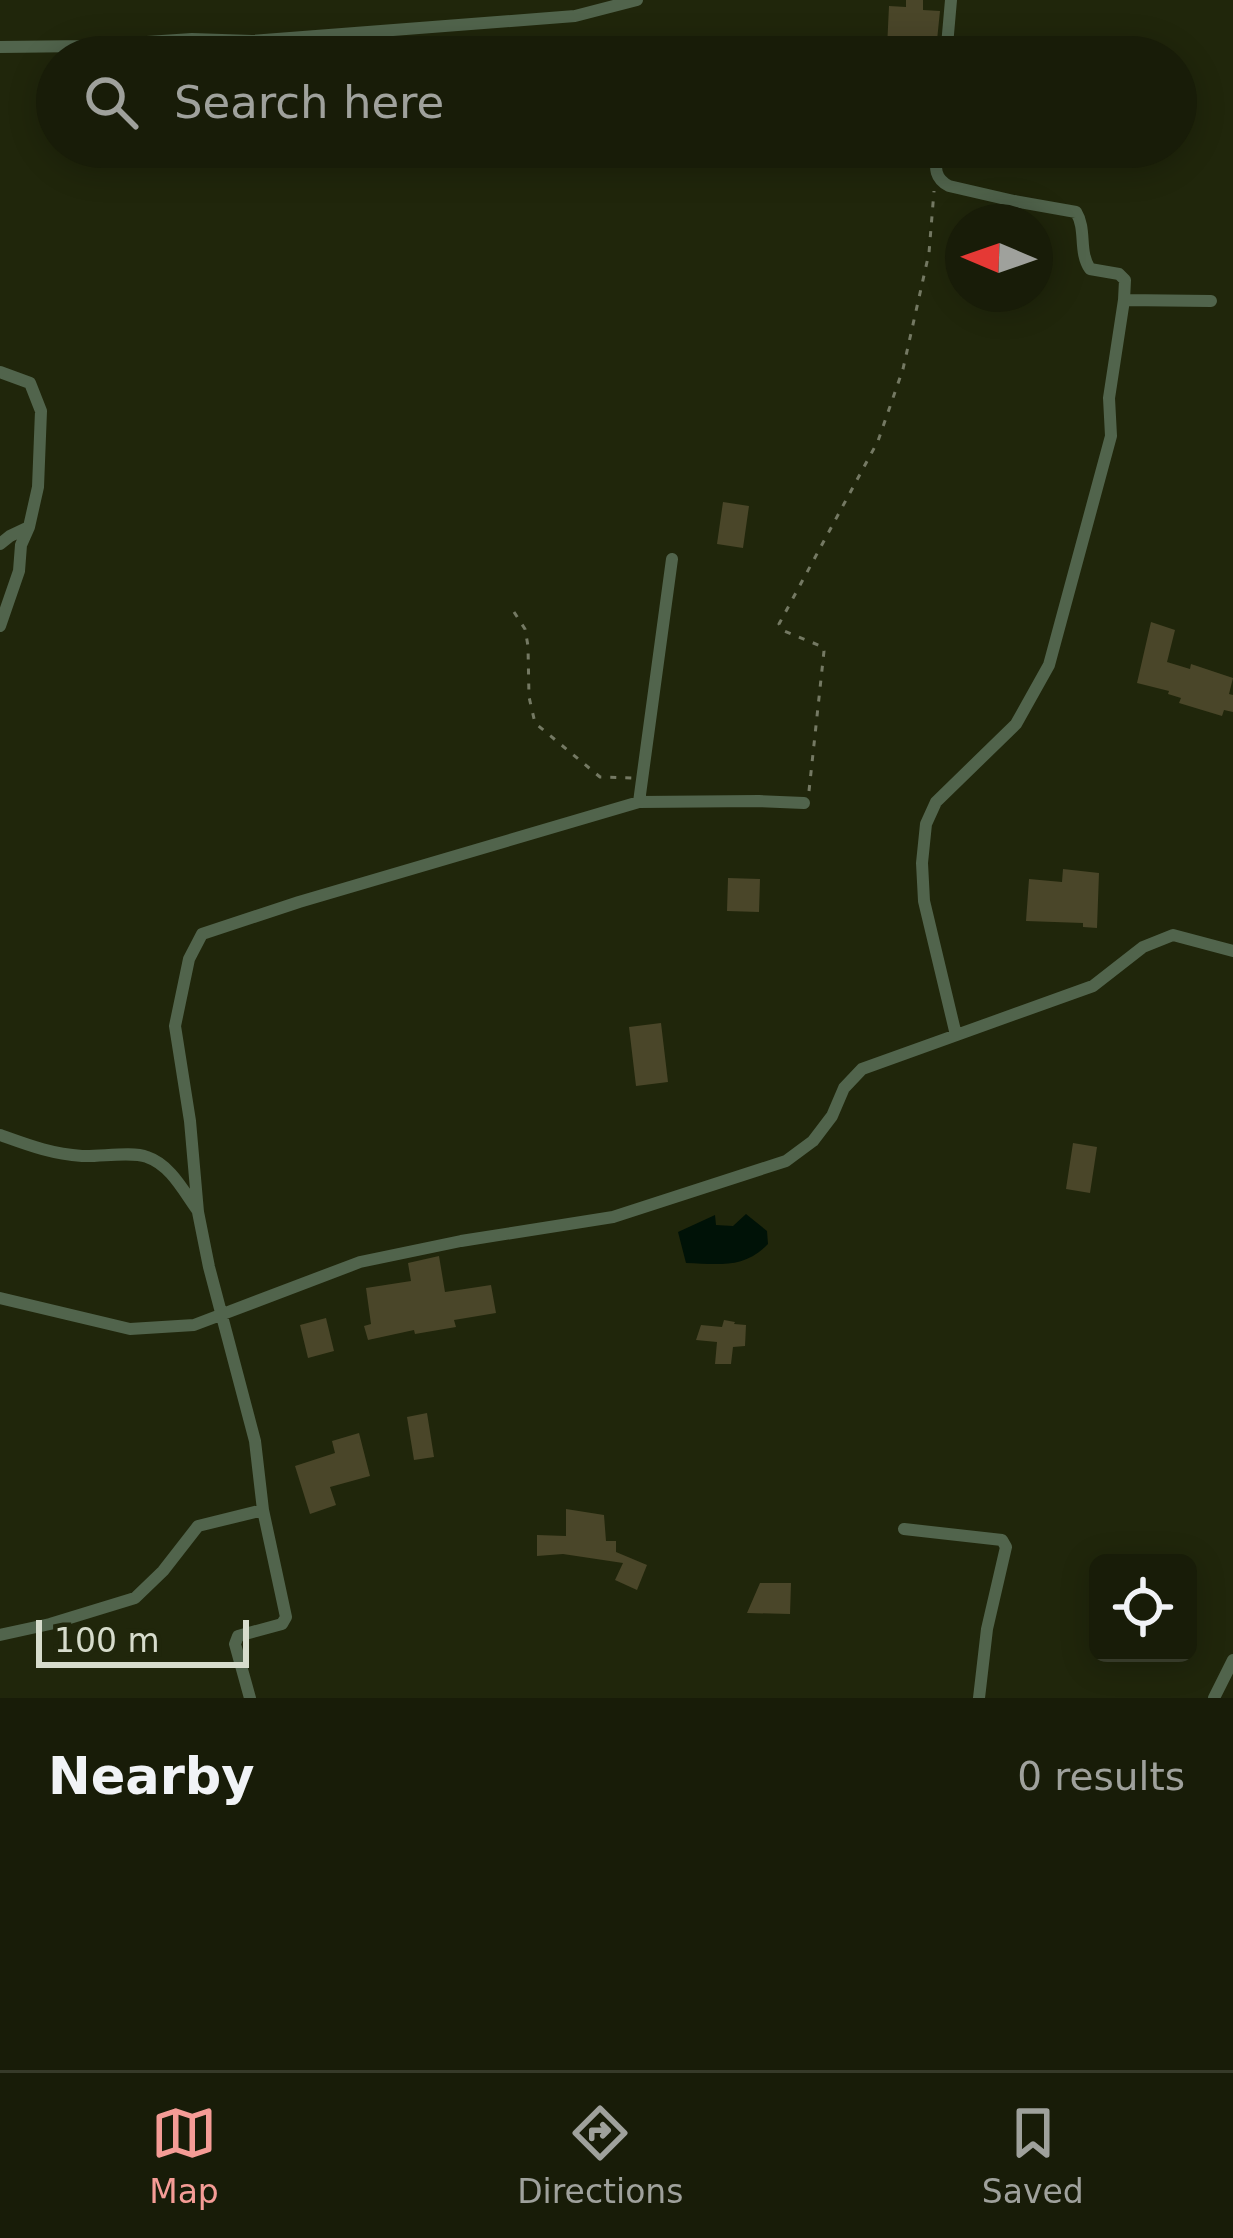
<!DOCTYPE html>
<style>
:root{--surface:#181c08;--page:#212512;--text:#f1f3f6;--muted:#9fa19c;--line:#363a29;--accent:#f59c96}
body{margin:0;font-family:"DejaVu Sans",sans-serif;background:var(--page);color:var(--text)}
.controls{position:absolute;right:36px;bottom:36px;display:grid;overflow:hidden;border-radius:18px;box-shadow:0 6px 30px #0003}
.controls button{width:108px;height:108px;display:grid;place-items:center;padding:0;border:0;border-bottom:3px solid var(--line);background:var(--surface);color:var(--text);font:60px sans-serif}
.compass{position:absolute;left:945px;top:204px;width:108px;height:108px;border-radius:50%;background:var(--surface);box-shadow:0 6px 30px #0003;rotate:272deg}
.scale{position:absolute;left:36px;bottom:30px;width:213px;box-sizing:border-box;padding-left:12px;border:6px solid #d7dccc;border-top:0;font-size:33px;line-height:42px;white-space:nowrap;color:#d7dccc;-webkit-text-stroke:9px #20260b;paint-order:stroke}
.list{margin:0;padding:0;list-style:none}
h2{display:flex;justify-content:space-between;align-items:center;height:156px;margin:0;padding:0 48px;font-size:51px}
h2 small{font-size:39px;font-weight:400;color:var(--muted)}
.icon{flex:none;width:66px;height:66px;fill:none;stroke:currentColor;stroke-width:2;stroke-linecap:round;stroke-linejoin:round}
.map{position:relative;flex:none;width:1233px;height:1698px;overflow:hidden}
.search{position:absolute;background:var(--surface);box-shadow:0 6px 30px #0003;left:36px;right:36px;top:36px;height:132px;display:flex;align-items:center;gap:30px;box-sizing:border-box;padding:0 42px;border-radius:66px;color:var(--muted);font-size:45px}
.sheet{height:372px;background:var(--surface)}
nav{display:flex;justify-content:space-around;align-items:center;box-sizing:border-box;height:168px;border-top:3px solid var(--line);background:var(--surface);font-size:33px;color:var(--muted)}
nav a{display:grid;justify-items:center;gap:6px}
nav .on{color:var(--accent)}
.map>svg:first-child{display:block}
.water{fill:#001207}
.building{fill:#4a4629}
.lines{fill:none;stroke-linecap:round;stroke-linejoin:round}
.path{stroke:#747963;stroke-width:3;stroke-dasharray:6 9;stroke-linecap:butt}
.minor{stroke:#51644c;stroke-width:12}
</style>
<div class="map">
<svg width="1233" height="1698" viewBox="0 0 1233 1698">
<rect width="100%" height="100%" fill="#20260b"/>
<path class="water" d="M 746,1214 L 767,1231 L 768,1244 C 744,1269 718,1264 686,1263 L 678,1232 L 715,1215 L 716,1225 L 733,1226 Z"/>
<path class="building" d="M 906,0 L 923,0 L 923,10 L 940,11 L 936,50 L 887,48 L 889,6 L 906,7 Z
M 723,502 L 749,506 L 743,548 L 717,544 Z
M 1151,622 L 1175,630 L 1167,662 L 1190,669 L 1191,664 L 1233,678 L 1229,694 L 1233,695 L 1233,712 L 1224,710 L 1222,716 L 1179,703 L 1181,698 L 1168,694 L 1169,691 L 1137,683 Z
M 1063,869 L 1099,873 L 1097,928 L 1083,927 L 1083,923 L 1026,921 L 1029,879 L 1062,882 Z
M 728,878 L 760,879 L 759,912 L 727,911 Z
M 661,1023 L 668,1082 L 636,1086 L 629,1027 Z
M 1073,1143 L 1097,1147 L 1090,1193 L 1066,1189 Z
M 439,1256 L 445,1292 L 491,1285 L 496,1313 L 454,1320 L 456,1327 L 415,1334 L 414,1330 L 368,1340 L 364,1326 L 371,1324 L 366,1288 L 411,1281 L 408,1263 Z
M 326,1318 L 334,1351 L 308,1358 L 300,1325 Z
M 724,1320 L 735,1322 L 734,1324 L 746,1325 L 745,1346 L 733,1347 L 731,1364 L 715,1364 L 717,1342 L 696,1340 L 701,1325 L 722,1327 Z
M 427,1413 L 434,1457 L 414,1460 L 407,1417 Z
M 359,1433 L 370,1476 L 330,1487 L 336,1505 L 310,1514 L 295,1466 L 335,1453 L 332,1441 Z
M 566,1509 L 604,1515 L 606,1541 L 616,1541 L 616,1552 L 647,1565 L 637,1590 L 615,1580 L 623,1563 L 563,1554 L 537,1556 L 537,1535 L 566,1536 Z
M 760,1583 L 791,1583 L 790,1614 L 747,1613 Z"/>
<g class="lines">
<path class="path" d="M 514,612 L 525,629 L 528,646 L 529,697 L 535,723 L 600,777 L 632,778
M 809,791 L 824,651 L 823,647 L 782,630 L 779,624 L 878,441 L 903,369 L 929,253 L 934,191"/>
<path class="minor" d="M 0,47 L 87,46 L 192,39 L 252,41 L 575,16 L 637,0
M 946,57 L 951,0
M 937,147 C 936,165 932,177 949,186 L 1014,201 L 1076,212 C 1087,230 1078,251 1090,269 L 1119,274 L 1125,280 L 1124,300 L 1211,301
M 0,372 L 30,383 L 41,411 L 38,487 L 29,527 L 21,545 L 19,571 L 0,626
M 0,544 L 10,536 L 29,527
M 639,802 L 672,559
M 956,1035 L 924,901 L 922,863 L 926,824 L 936,802 L 1016,724 L 1049,665 L 1111,436 L 1109,398 L 1124,300
M 0,1135 C 28,1145 51,1154 82,1156 C 100,1157 132,1151 147,1157 C 171,1165 184,1192 198,1211
M 0,1298 L 130,1329 L 194,1325 L 360,1262 L 461,1241 L 613,1217 L 786,1161 L 813,1141 L 832,1116 L 844,1088 L 862,1069 L 1093,986 L 1143,947 L 1173,935 L 1233,951
M 904,1529 L 1002,1540 L 1006,1547 L 987,1629 L 979,1698
M 0,1635 L 50,1624 L 135,1598 L 163,1571 L 198,1526 L 263,1510
M 250,1698 L 235,1644 L 238,1636 L 282,1624 L 286,1617 L 263,1510 L 255,1441 L 209,1267 L 198,1212 L 190,1121 L 175,1026 L 189,959 L 202,934 L 299,902 L 639,802 L 759,801 L 804,803
M 1214,1698 L 1233,1660"/>
</g>
</svg>
<div class="controls">
<button><svg class="icon" aria-label="locate" viewBox="0 0 24 24"><circle cx="12" cy="12" r="6"/><path d="M12 2v4M12 18v4M2 12h4M18 12h4"/></svg></button>
</div>
<svg class="compass" viewBox="-18 -18 36 36"><path d="M0-13l5 13h-10z" fill="#e53935"/><path d="M0 13l5-13h-10z" fill="#9fa19c"/></svg>
<div class="scale">100 m</div>
<div class="search"><svg class="icon" aria-label="search" viewBox="0 0 24 24"><circle cx="10" cy="10" r="6"/><path d="M15 15l6 6"/></svg>Search here</div>
</div>
<section class="sheet">
<h2>Nearby<small>0 results</small></h2>
<ul class="list">
</ul>
</section>
<nav>
<a class="on"><svg class="icon" aria-label="map" viewBox="0 0 24 24"><path d="M3 6l6-2 6 2 6-2v14l-6 2-6-2-6 2zM9 4v14M15 6v14"/></svg>Map</a>
<a><svg class="icon" aria-label="directions" viewBox="0 0 24 24"><path d="M12 3l9 9-9 9-9-9zM9 14v-3h6M13 9l2 2-2 2"/></svg>Directions</a>
<a><svg class="icon" aria-label="saved" viewBox="0 0 24 24"><path d="M7 4h10v16l-5-4-5 4z"/></svg>Saved</a>
</nav>
